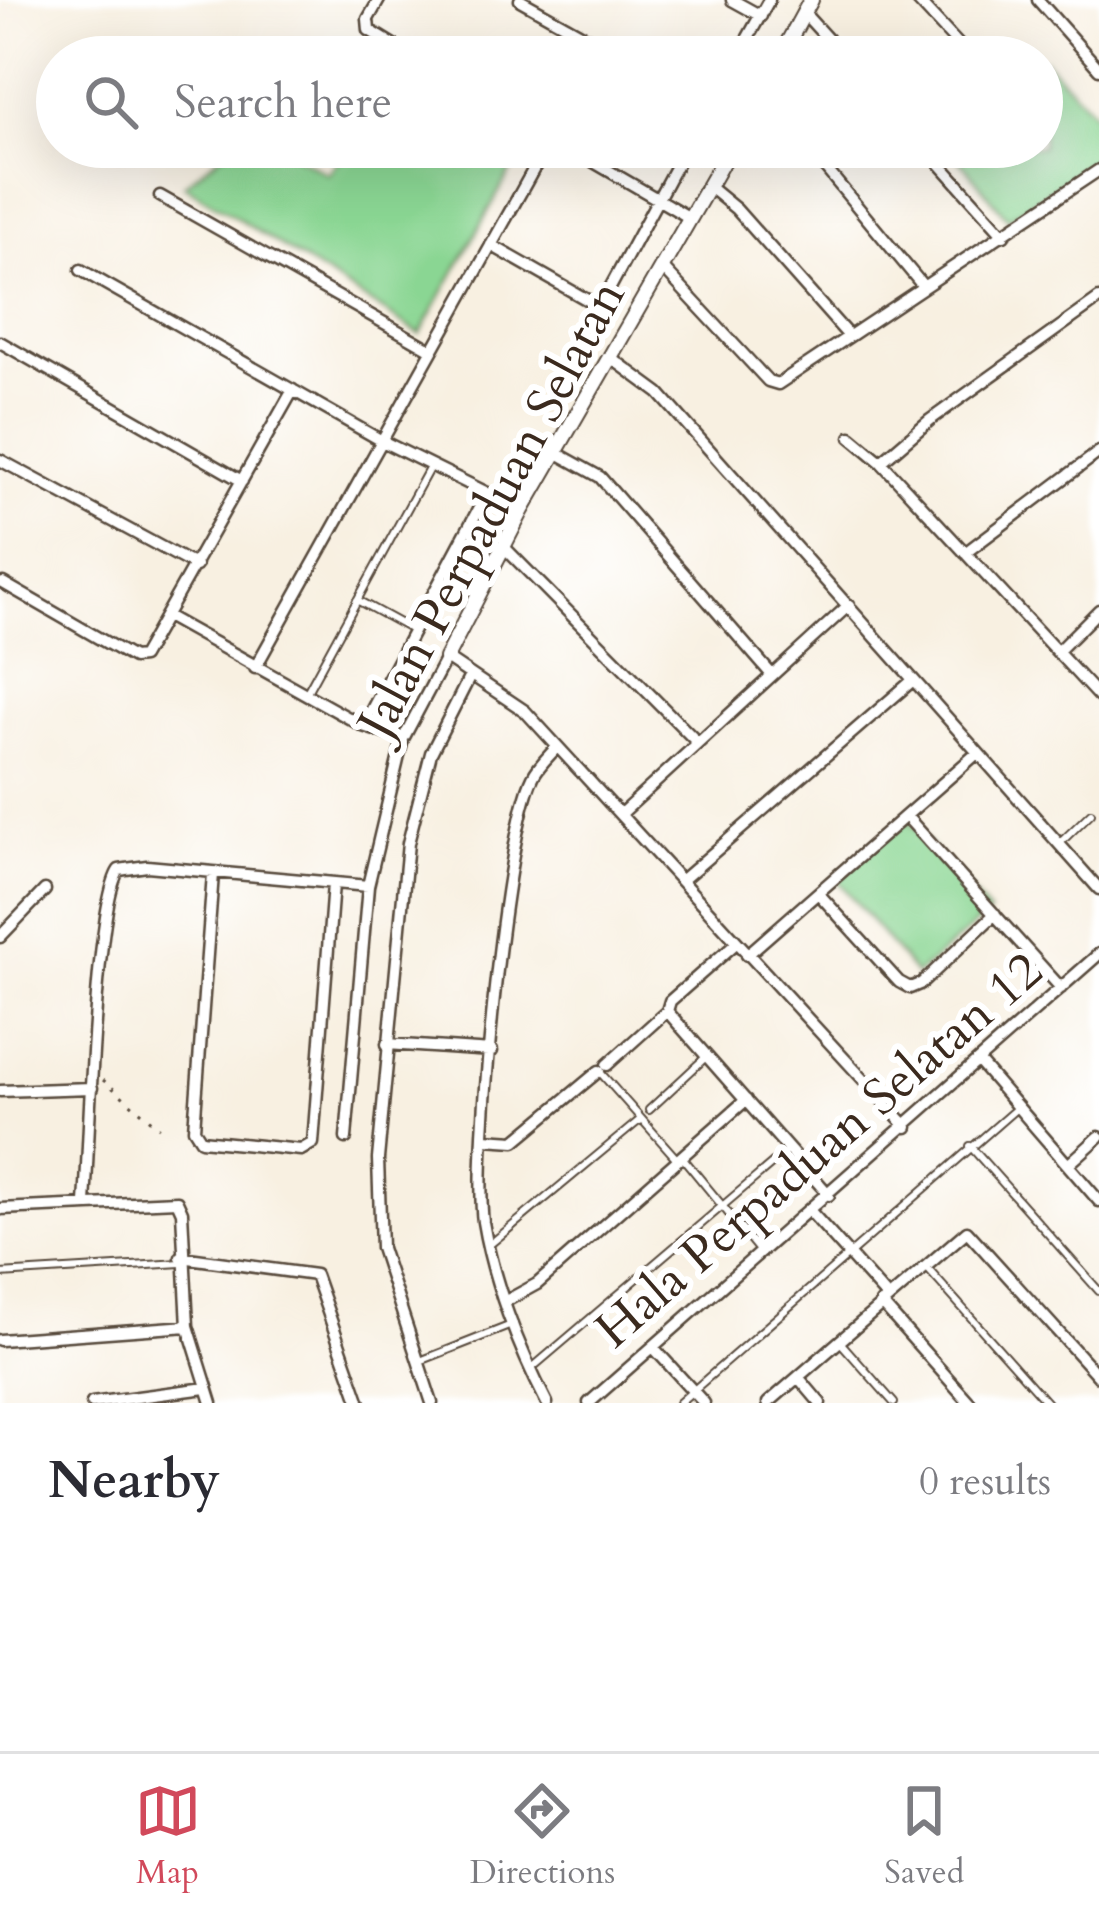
<!DOCTYPE html>
<style>
:root{--surface:#fff;--page:#f2f2f3;--text:#2b2b33;--muted:#7c7c81;--line:#e1e1e2;--accent:#d1495b}
body{margin:0;font-family:Cardo,serif;background:var(--page);color:var(--text)}
.list{margin:0;padding:0;list-style:none}
h2{display:flex;justify-content:space-between;align-items:center;height:156px;margin:0;padding:0 48px;font-size:51px}
h2 small{font-size:39px;font-weight:400;color:var(--muted)}
.icon{flex:none;width:66px;height:66px;fill:none;stroke:currentColor;stroke-width:2;stroke-linecap:round;stroke-linejoin:round}
.map{position:relative;flex:none;width:1099px;height:1403px;overflow:hidden}
.search{position:absolute;background:var(--surface);box-shadow:0 12px 48px #0002;left:36px;right:36px;top:36px;height:132px;display:flex;align-items:center;gap:30px;box-sizing:border-box;padding:0 42px;border-radius:66px;color:var(--muted);font-size:45px}
.sheet{height:348px;background:var(--surface)}
nav{display:flex;justify-content:space-around;align-items:center;box-sizing:border-box;height:168px;border-top:3px solid var(--line);background:var(--surface);font-size:33px;color:var(--muted)}
nav a{display:grid;justify-items:center;gap:6px}
nav .on{color:var(--accent)}
.map>svg:first-child{display:block}
.green{fill:#8ad693;stroke:#628058;stroke-width:3}
.lines{fill:none;stroke-linecap:round;stroke-linejoin:round}
.service-casing{stroke:#57483b;stroke-width:10}
.minor-casing{stroke:#57483b;stroke-width:15}
.tertiary-casing{stroke:#57483b;stroke-width:18}
.path{stroke:#57483b;stroke-width:3;stroke-dasharray:3 9;stroke-linecap:butt}
.service{stroke:#fff;stroke-width:6}
.minor{stroke:#fff;stroke-width:10}
.tertiary{stroke:#fff;stroke-width:14}
.labels{text-anchor:middle;stroke-width:12;stroke-linejoin:round;paint-order:stroke}
.street-label{font-size:51px;fill:#3b2a1e;stroke:#fff}
</style>
<div class="map">
<svg width="1099" height="1403" viewBox="0 0 1099 1403">
<rect width="100%" height="100%" fill="#fff"/>
<filter id="ink" filterUnits="userSpaceOnUse"><feTurbulence type="fractalNoise" baseFrequency=".00833" numOctaves="2"/><feDisplacementMap in="SourceGraphic" scale="24" xChannelSelector="R" yChannelSelector="G"/><feConvolveMatrix kernelMatrix="1 2 1 2 8 2 1 2 1" color-interpolation-filters="sRGB"/></filter>
<filter id="wash" filterUnits="userSpaceOnUse"><feTurbulence type="fractalNoise" baseFrequency=".004" numOctaves="4" result="noise"/><feDisplacementMap in="SourceGraphic" scale="48" xChannelSelector="R" yChannelSelector="G"/><feGaussianBlur stdDeviation="2.7" result="paint"/><feColorMatrix in="noise" values="0 0 0 0 0 0 0 0 0 0 0 0 0 0 0 0 0 1.4 0 .05"/><feComposite in="paint" operator="in"/></filter>
<g filter="url(#wash)">
<rect width="100%" height="100%" fill="#f8f0e1"/>
<path class="green" d="M 1045,61 L 1099,118 L 1099,156 L 1008,219 L 949,147 L 1042,147 Z
M 230,147 L 279,147 L 328,174 L 348,147 L 524,147 L 420,334 L 184,185 Z
M 907,819 L 989,913 L 916,975 L 835,877 Z"/>
</g>
<g filter="url(#ink)">
<g class="lines">
<defs>
<path id="service" d="M 357,600 L 412,630
M 307,692 L 430,467
M 1061,842 L 1091,813
M 599,1071 L 676,1158
M 649,1110 L 708,1055
M 970,1146 L 1099,1291
M 683,1158 L 761,1253
M 488,1246 L 641,1119
M 926,1267 L 1047,1403
M 0,1274 L 181,1263
M 841,1343 L 894,1403
M 420,1361 L 514,1324
M 532,1368 L 787,1151
M 679,1403 L 1018,1107"/>
<path id="minor" d="M 379,0 L 368,19 L 369,30 L 413,57
M 520,0 L 622,57
M 732,0 L 761,16
M 917,0 L 970,57
M 1038,0 L 1099,69
M 803,12 L 844,57
M 737,57 L 769,0
M 568,147 L 690,218
M 808,147 L 923,286
M 925,147 L 1004,235
M 708,186 L 736,209 L 847,334
M 160,196 L 432,350
M 491,245 L 591,302 L 603,301 L 686,147
M 662,267 L 768,381 L 778,384 L 1099,170
M 81,270 L 384,442 L 522,510
M 0,342 L 242,481
M 610,357 L 659,393 L 1099,889
M 851,437 L 881,462 L 1099,697
M 555,452 L 600,477 L 772,675
M 0,460 L 196,566
M 881,462 L 930,420 L 1099,299
M 506,549 L 696,741
M 965,553 L 1099,452
M 3,583 L 133,658 L 142,657 L 293,390
M 168,617 L 363,726 L 403,739
M 1058,651 L 1099,610
M 255,668 L 546,147
M 363,726 L 487,493
M 623,812 L 849,605
M 906,816 L 1061,988
M 213,874 L 194,1129 L 201,1140 L 301,1150 L 313,1143 L 333,884
M 682,880 L 912,681
M 818,893 L 899,982 L 910,988 L 922,983 L 995,914
M 0,937 L 45,890
M 747,955 L 975,755
M 667,1011 L 670,1001 L 736,943
M 387,1044 L 492,1051
M 979,1062 L 1099,1201
M 607,1065 L 667,1011 L 829,1195
M 0,1091 L 92,1088
M 346,1138 L 368,886 L 403,739 L 446,658 L 525,711 L 907,1127
M 485,1139 L 515,1141 L 599,1071
M 1068,1165 L 1099,1137
M 85,1203 C 89,1146 95,904 119,870 L 147,866 L 368,886
M 0,1209 L 177,1201 L 182,1212 L 188,1326 L 212,1403
M 810,1211 L 887,1297
M 181,1257 L 315,1275 L 360,1403
M 506,1301 L 537,1284 L 746,1100
M 881,1303 L 970,1403
M 0,1340 L 188,1326
M 653,1347 L 704,1403
M 798,1377 L 820,1403
M 92,1403 L 206,1388
M 432,1403 L 381,1248 L 378,1159 L 408,843 L 431,753 L 470,676
M 547,1403 C 519,1349 493,1282 483,1222 C 474,1158 505,832 533,777 C 538,766 548,757 556,748
M 589,1403 L 1099,954
M 768,1403 L 967,1231 L 1099,1377"/>
<path id="tertiary" d="M 780,57 L 811,0
M 446,658 L 522,510 L 731,147"/>
</defs>
<use href="#service" class="service-casing"/>
<use href="#minor" class="minor-casing"/>
<use href="#tertiary" class="tertiary-casing"/>
<path class="path" d="M 103,1080 L 159,1127"/>
<use href="#service" class="service"/>
<use href="#minor" class="minor"/>
<use href="#tertiary" class="tertiary"/>
</g>
</g>
<g class="labels">
<g class="street-label">
<text transform="translate(490 508) rotate(-62)" y="18">Jalan Perpaduan Selatan</text>
<text transform="translate(818 1149) rotate(-41)" y="18">Hala Perpaduan Selatan 12</text>
</g>
</g>
</svg>
<div class="search"><svg class="icon" aria-label="search" viewBox="0 0 24 24"><circle cx="10" cy="10" r="6"/><path d="M15 15l6 6"/></svg>Search here</div>
</div>
<section class="sheet">
<h2>Nearby<small>0 results</small></h2>
<ul class="list">
</ul>
</section>
<nav>
<a class="on"><svg class="icon" aria-label="map" viewBox="0 0 24 24"><path d="M3 6l6-2 6 2 6-2v14l-6 2-6-2-6 2zM9 4v14M15 6v14"/></svg>Map</a>
<a><svg class="icon" aria-label="directions" viewBox="0 0 24 24"><path d="M12 3l9 9-9 9-9-9zM9 14v-3h6M13 9l2 2-2 2"/></svg>Directions</a>
<a><svg class="icon" aria-label="saved" viewBox="0 0 24 24"><path d="M7 4h10v16l-5-4-5 4z"/></svg>Saved</a>
</nav>
